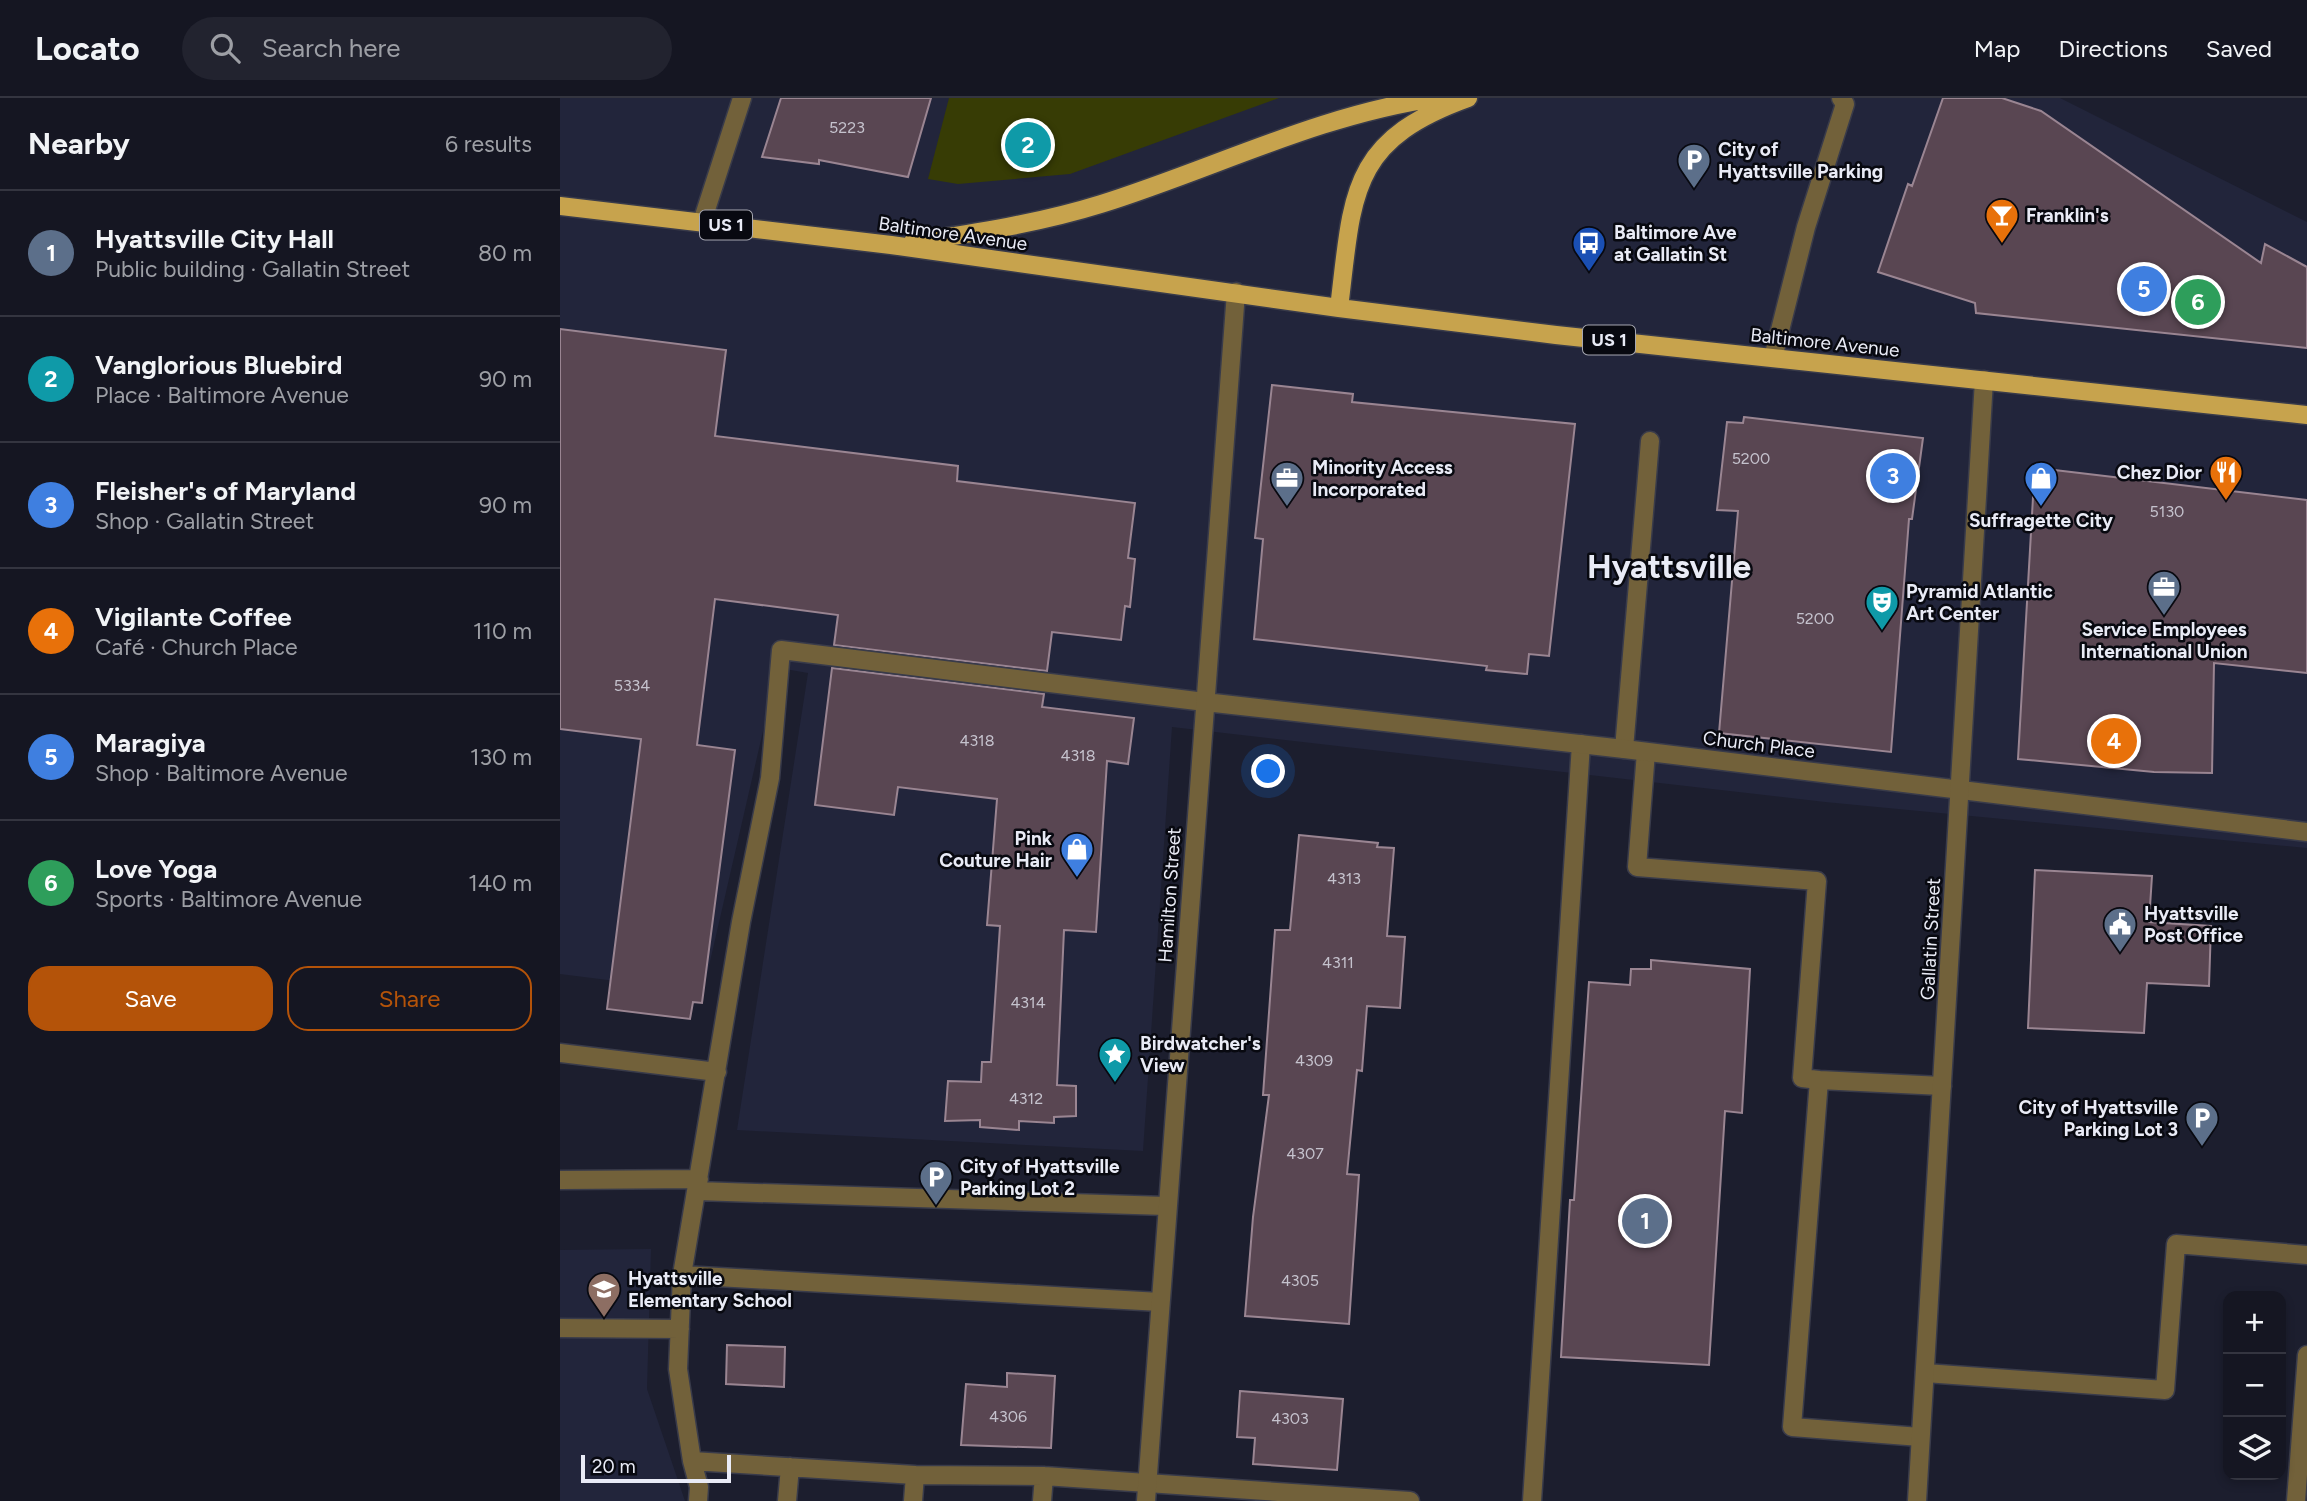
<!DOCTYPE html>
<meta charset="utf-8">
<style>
:root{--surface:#151622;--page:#22232f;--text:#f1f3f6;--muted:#9d9fa5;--line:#343540;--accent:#b45309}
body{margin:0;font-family:Figtree,sans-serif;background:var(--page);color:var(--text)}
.controls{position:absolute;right:21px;bottom:21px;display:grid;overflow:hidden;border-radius:14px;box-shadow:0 4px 10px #0003}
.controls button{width:63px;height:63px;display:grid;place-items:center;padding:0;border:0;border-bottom:2px solid var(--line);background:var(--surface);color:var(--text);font:35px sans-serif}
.scale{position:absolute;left:21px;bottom:18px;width:150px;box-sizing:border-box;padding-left:7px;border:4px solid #e9ebf6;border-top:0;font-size:19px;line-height:24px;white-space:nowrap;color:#e9ebf6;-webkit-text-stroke:5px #080910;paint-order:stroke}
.you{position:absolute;left:709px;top:674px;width:24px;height:24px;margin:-18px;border:5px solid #fff;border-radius:50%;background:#1a73e8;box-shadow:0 0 0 10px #1a73e833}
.badge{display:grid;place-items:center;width:46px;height:46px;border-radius:50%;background:var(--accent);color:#fff;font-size:23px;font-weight:700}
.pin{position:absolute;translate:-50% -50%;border:4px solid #fff;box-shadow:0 2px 7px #0006}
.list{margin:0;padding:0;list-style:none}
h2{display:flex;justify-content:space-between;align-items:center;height:91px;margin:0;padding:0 28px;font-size:30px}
h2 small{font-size:23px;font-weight:400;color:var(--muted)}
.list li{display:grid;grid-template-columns:46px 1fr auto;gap:21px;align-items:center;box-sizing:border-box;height:126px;padding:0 28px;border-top:2px solid var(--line)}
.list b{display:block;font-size:26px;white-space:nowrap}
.list p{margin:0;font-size:23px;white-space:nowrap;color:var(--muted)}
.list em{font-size:23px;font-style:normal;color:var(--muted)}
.actions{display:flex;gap:14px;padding:21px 28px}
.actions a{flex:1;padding:16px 0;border:2px solid var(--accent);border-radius:21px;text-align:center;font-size:24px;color:var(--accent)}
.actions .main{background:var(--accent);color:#fff}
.icon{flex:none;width:38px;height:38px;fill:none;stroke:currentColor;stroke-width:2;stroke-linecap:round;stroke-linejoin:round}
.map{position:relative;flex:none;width:1747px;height:1403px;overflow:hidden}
header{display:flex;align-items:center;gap:42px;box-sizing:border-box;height:98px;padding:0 35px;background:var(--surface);border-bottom:2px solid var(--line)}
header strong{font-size:33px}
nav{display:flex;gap:38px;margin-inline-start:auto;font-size:24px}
.search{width:490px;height:63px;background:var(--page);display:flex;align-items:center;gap:18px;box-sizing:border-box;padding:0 24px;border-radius:38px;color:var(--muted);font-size:26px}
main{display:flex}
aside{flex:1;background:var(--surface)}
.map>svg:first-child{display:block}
.built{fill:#22253b}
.green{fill:#373c05}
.building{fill:#594652;stroke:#9a8592;stroke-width:2}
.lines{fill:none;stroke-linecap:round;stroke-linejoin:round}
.service-casing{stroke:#393b4a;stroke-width:21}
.minor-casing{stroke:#393b4a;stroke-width:21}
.tertiary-casing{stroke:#393b4a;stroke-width:21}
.primary-casing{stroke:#393b4a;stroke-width:21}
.service{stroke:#72613a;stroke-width:18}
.minor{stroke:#72613a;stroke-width:18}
.tertiary{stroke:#72613a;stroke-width:18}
.primary{stroke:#c7a34d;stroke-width:18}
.labels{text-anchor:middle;stroke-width:5;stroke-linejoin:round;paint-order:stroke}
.number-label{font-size:16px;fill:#c5c2cd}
.shield{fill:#080910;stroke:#a6a7b1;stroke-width:2}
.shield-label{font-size:18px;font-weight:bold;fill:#e9ebf6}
.poi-label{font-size:19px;font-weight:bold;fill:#e9ebf6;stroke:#080910;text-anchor:start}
.street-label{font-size:19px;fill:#e9ebf6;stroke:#080910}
.town-label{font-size:33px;font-weight:bold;fill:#e9ebf6;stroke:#080910}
</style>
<header>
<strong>Locato</strong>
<div class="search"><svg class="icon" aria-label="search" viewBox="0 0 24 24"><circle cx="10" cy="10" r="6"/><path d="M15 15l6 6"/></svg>Search here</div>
<nav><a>Map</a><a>Directions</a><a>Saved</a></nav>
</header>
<main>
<aside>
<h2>Nearby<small>6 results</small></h2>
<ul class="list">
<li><span class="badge" style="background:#5c6f8a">1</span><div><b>Hyattsville City Hall</b><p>Public building · Gallatin Street</p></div><em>80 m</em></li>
<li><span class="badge" style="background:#0f9aa8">2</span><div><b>Vanglorious Bluebird</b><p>Place · Baltimore Avenue</p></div><em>90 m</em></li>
<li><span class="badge" style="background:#3f7fe0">3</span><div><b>Fleisher's of Maryland</b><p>Shop · Gallatin Street</p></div><em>90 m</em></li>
<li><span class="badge" style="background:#e8710a">4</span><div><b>Vigilante Coffee</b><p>Café · Church Place</p></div><em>110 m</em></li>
<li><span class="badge" style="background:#3f7fe0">5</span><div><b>Maragiya</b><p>Shop · Baltimore Avenue</p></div><em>130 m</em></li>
<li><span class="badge" style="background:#2e9e5b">6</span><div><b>Love Yoga</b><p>Sports · Baltimore Avenue</p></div><em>140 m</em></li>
</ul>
<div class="actions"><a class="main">Save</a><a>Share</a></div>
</aside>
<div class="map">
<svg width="1747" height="1403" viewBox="0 0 1747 1403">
<rect width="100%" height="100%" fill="#1c1e2e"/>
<path class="built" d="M 0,0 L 1500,0 L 1747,124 L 1747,750 L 1265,704 L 612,629 L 583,1053 L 177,1032 L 248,575 L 225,571 L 209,607 L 143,894 L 0,876 Z
M 91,1151 L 87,1291 L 125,1403 L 0,1403 L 0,1152 Z"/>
<path class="green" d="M 389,0 L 719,0 L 510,76 L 398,86 L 368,81 Z"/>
<path class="building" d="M 221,0 L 371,0 L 348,79 L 259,62 L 259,66 L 202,59 Z
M 1383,0 L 1442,0 L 1481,13 L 1701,165 L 1705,146 L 1747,169 L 1747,250 L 1416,215 L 1415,205 L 1318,174 L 1348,86 L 1352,88 Z
M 0,231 L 166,252 L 155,338 L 398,368 L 397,383 L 575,405 L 568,460 L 575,461 L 570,509 L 565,508 L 561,542 L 492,534 L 487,573 L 274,547 L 278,517 L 155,501 L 137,647 L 175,652 L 142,905 L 133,904 L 130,921 L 47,911 L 81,641 L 0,631 Z
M 712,287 L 793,296 L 792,304 L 1015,326 L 989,558 L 969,556 L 967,576 L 926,572 L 927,568 L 694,541 L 703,441 L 695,440 Z
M 1184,319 L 1363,340 L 1352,421 L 1349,421 L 1331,654 L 1159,635 L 1178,413 L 1157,412 L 1167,324 L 1183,325 Z
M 1486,371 L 1747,402 L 1747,575 L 1654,565 L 1652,675 L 1594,674 L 1458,661 L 1474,382 Z
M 272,570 L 484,596 L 482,609 L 574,620 L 568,666 L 547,663 L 536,834 L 504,832 L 497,987 L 516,988 L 516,1018 L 494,1019 L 494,1025 L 459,1023 L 459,1032 L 420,1029 L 420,1022 L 385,1023 L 388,983 L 421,984 L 422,964 L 431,964 L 440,828 L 427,827 L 437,701 L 338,689 L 334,717 L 255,707 Z
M 739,737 L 818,745 L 817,749 L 834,750 L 827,838 L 845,839 L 840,910 L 807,908 L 802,973 L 797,972 L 787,1076 L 799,1077 L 789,1226 L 685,1218 L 693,1119 L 709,997 L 703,997 L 715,832 L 730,832 Z
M 1475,772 L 1592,778 L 1589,824 L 1651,828 L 1649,888 L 1587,885 L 1584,935 L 1468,930 Z
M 1091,862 L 1190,871 L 1182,1015 L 1165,1013 L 1149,1267 L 1001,1259 L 1010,1102 L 1014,1102 L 1029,884 L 1070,887 L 1071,871 L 1091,871 Z
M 167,1247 L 225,1249 L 224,1289 L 166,1286 Z
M 447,1275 L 495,1278 L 491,1350 L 401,1347 L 406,1286 L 447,1289 Z
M 680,1293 L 783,1301 L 777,1372 L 693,1366 L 695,1340 L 677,1339 Z"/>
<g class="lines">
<defs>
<path id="service" d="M 1213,260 L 1246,129 L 1285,6 L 1281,0
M 1064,651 L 1090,343
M 1086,654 L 1077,769 L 1257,783 L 1242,980 L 1259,982 L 1232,1329 L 1360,1339
M 0,955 L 157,974
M 1259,982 L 1382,988
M 0,1082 L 139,1081
M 137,1093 L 606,1108
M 122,1177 L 600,1204
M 0,1230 L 120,1231
M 1365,1275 L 1605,1292 L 1616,1146 L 1747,1157
M 132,1363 L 355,1377 L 484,1378 L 850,1403
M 138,1403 L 139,1389 L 132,1363 L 118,1271 L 122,1177 L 181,824 L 210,680 L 221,552 L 645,604
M 227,1403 L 230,1369
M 353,1403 L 355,1377
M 482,1403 L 484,1378
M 972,1403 L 1021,646
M 1736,1403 L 1747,1257"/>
<path id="minor" d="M 142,124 L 182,0
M 645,604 L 1064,651 L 1747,734
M 586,1403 L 676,194"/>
<path id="tertiary" d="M 1357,1403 L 1424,282"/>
<path id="primary" d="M 0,108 L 331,147 L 779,210 L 996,237 L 1747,317
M 353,144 C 416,135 480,125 541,106 C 653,71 758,17 875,0
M 779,210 C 793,97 788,43 908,0"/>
</defs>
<use href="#service" class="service-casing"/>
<use href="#minor" class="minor-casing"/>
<use href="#tertiary" class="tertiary-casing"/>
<use href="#primary" class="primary-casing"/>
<use href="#service" class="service"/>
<use href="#minor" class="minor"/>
<use href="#tertiary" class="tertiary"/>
<use href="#primary" class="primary"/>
</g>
<defs>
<symbol id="parking-pin" viewBox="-11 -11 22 30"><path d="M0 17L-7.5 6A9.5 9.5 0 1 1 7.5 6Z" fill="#5c6f8a" stroke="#080910"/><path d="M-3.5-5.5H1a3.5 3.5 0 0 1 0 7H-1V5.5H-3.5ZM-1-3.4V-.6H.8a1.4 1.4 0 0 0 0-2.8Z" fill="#fff"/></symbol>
<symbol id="bar-pin" viewBox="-11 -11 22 30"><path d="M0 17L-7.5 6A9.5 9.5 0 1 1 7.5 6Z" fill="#e8710a" stroke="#080910"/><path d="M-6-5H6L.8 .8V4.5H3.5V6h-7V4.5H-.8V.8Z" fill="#fff"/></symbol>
<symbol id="bus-pin" viewBox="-11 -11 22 30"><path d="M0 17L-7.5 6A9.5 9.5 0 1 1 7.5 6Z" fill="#1a4fb4" stroke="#080910"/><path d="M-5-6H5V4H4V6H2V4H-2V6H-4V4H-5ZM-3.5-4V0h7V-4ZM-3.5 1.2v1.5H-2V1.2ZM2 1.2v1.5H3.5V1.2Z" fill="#fff"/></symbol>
<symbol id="restaurant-pin" viewBox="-11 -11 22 30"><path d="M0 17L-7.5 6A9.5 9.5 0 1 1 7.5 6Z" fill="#e8710a" stroke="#080910"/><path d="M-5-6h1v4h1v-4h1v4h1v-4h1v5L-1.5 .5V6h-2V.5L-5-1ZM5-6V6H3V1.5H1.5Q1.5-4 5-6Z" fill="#fff"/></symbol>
<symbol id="office-pin" viewBox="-11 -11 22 30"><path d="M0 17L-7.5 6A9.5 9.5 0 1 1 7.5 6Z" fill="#5c6f8a" stroke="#080910"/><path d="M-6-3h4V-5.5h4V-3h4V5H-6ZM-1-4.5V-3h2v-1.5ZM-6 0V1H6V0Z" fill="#fff"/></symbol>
<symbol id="shop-pin" viewBox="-11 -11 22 30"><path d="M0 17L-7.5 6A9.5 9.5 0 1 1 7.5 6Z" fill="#3f7fe0" stroke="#080910"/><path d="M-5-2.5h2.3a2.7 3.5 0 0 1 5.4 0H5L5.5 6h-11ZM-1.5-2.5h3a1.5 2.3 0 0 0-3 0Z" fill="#fff"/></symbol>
<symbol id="theatre-pin" viewBox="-11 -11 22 30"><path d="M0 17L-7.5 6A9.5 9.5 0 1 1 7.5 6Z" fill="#0f9aa8" stroke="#080910"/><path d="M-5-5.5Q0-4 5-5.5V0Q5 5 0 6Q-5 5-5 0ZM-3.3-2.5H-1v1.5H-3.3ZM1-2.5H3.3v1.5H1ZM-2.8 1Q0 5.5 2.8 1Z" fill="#fff"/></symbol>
<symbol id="civic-pin" viewBox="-11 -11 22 30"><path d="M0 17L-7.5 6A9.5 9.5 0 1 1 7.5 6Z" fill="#5c6f8a" stroke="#080910"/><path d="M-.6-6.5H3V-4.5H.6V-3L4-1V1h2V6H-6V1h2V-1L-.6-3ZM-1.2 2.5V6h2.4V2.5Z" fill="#fff"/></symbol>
<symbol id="sight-pin" viewBox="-11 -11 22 30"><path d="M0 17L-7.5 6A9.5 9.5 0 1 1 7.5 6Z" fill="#0f9aa8" stroke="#080910"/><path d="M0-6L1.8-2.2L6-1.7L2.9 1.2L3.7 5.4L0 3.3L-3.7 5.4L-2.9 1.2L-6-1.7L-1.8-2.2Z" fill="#fff"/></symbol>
<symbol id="school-pin" viewBox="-11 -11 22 30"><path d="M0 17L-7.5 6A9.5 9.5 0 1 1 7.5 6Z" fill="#8d6e63" stroke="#080910"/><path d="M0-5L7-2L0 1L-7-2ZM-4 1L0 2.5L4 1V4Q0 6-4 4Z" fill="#fff"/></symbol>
</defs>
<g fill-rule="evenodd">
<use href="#parking-pin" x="1115" y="43" width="38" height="52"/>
<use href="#bar-pin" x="1423" y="98" width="38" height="52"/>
<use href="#bus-pin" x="1010" y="126" width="38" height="52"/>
<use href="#restaurant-pin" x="1647" y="355" width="38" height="52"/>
<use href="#office-pin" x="708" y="361" width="38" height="52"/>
<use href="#shop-pin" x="1462" y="361" width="38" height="52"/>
<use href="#office-pin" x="1585" y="470" width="38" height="52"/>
<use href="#theatre-pin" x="1303" y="485" width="38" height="52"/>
<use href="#shop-pin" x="498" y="732" width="38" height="52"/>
<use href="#civic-pin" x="1541" y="807" width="38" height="52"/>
<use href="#sight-pin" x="536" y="937" width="38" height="52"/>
<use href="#parking-pin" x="1623" y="1001" width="38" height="52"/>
<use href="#parking-pin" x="357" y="1060" width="38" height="52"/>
<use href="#school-pin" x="25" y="1172" width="38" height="52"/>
</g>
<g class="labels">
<g class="number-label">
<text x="287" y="35">5223</text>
<text x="1191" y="366">5200</text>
<text x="1607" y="419">5130</text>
<text x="1255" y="526">5200</text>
<text x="72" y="593">5334</text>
<text x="417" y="648">4318</text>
<text x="518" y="663">4318</text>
<text x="784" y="786">4313</text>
<text x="778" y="870">4311</text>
<text x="468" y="910">4314</text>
<text x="754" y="968">4309</text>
<text x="466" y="1006">4312</text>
<text x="745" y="1061">4307</text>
<text x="740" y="1188">4305</text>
<text x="448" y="1324">4306</text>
<text x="730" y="1326">4303</text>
</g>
<g class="shield">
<rect x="140" y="112.5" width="52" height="29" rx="5"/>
<rect x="1023" y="227.5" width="52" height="29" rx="5"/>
</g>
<g class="shield-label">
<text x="166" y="133">US 1</text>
<text x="1049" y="248">US 1</text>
</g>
<g class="poi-label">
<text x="1158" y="58">City of<tspan x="1158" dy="22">Hyattsville Parking</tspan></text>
<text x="1466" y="124">Franklin's</text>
<text x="1054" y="141">Baltimore Ave<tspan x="1054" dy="22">at Gallatin St</tspan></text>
<text x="752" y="376">Minority Access<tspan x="752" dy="22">Incorporated</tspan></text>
<text x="1642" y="381" text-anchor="end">Chez Dior</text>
<text x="1481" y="429" text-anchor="middle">Suffragette City</text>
<text x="1346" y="500">Pyramid Atlantic<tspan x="1346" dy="22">Art Center</tspan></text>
<text x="1604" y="538" text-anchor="middle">Service Employees<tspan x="1604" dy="22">International Union</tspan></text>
<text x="492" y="747" text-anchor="end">Pink<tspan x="492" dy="22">Couture Hair</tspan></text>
<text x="1584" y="822">Hyattsville<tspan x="1584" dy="22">Post Office</tspan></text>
<text x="580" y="952">Birdwatcher's<tspan x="580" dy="22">View</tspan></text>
<text x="1618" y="1016" text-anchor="end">City of Hyattsville<tspan x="1618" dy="22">Parking Lot 3</tspan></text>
<text x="400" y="1075">City of Hyattsville<tspan x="400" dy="22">Parking Lot 2</tspan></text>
<text x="68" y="1187">Hyattsville<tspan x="68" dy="22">Elementary School</tspan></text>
</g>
<g class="street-label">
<text transform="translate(393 135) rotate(8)" y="7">Baltimore Avenue</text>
<text transform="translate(1265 244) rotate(6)" y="7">Baltimore Avenue</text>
<text transform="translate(1199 646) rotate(7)" y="7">Church Place</text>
<text transform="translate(609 797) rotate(-86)" y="7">Hamilton Street</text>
<text transform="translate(1370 841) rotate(-87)" y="7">Gallatin Street</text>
</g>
<g class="town-label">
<text x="1109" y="480">Hyattsville</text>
</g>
</g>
</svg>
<div class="controls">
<button>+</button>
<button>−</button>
<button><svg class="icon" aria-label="layers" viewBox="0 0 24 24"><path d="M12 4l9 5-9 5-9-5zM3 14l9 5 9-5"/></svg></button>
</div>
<div class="scale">20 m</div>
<div class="you"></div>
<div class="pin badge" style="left:1085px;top:1123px;background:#5c6f8a">1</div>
<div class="pin badge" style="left:468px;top:47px;background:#0f9aa8">2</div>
<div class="pin badge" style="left:1333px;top:378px;background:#3f7fe0">3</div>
<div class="pin badge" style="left:1554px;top:643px;background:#e8710a">4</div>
<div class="pin badge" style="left:1584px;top:191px;background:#3f7fe0">5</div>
<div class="pin badge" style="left:1638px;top:204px;background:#2e9e5b">6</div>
</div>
</main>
